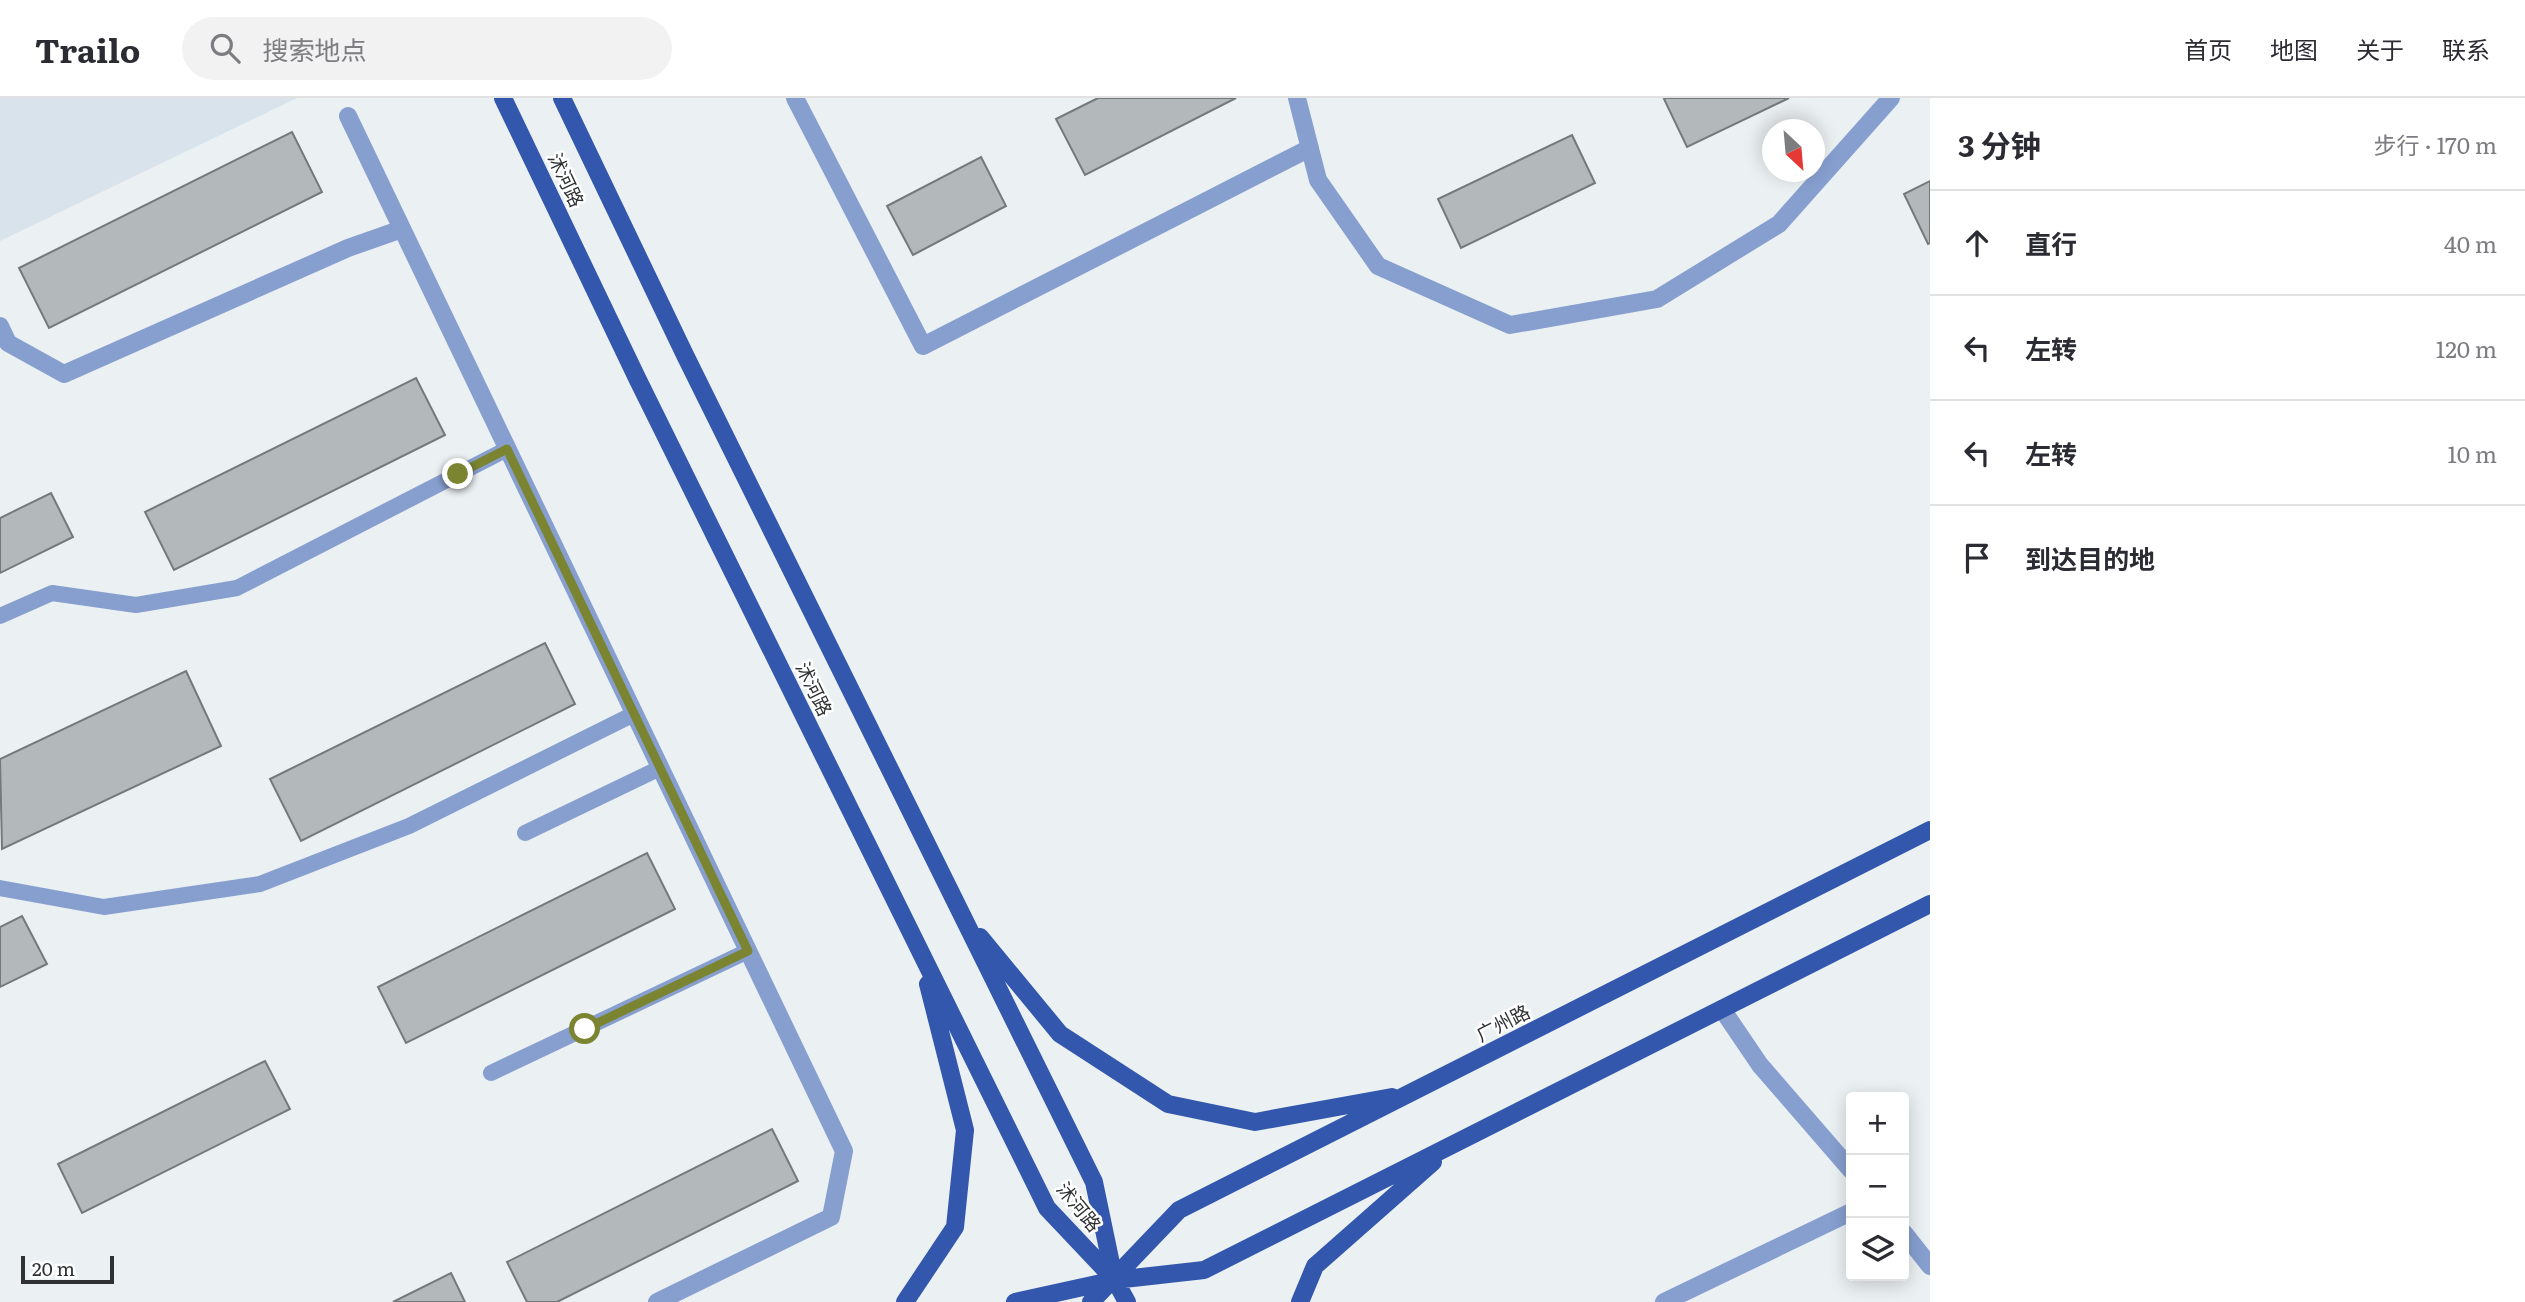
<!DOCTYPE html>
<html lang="zh">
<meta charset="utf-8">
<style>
:root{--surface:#fff;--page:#f2f2f3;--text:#2b2b33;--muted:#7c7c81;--line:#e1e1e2}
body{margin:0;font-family:Literata,"Noto Sans SC",serif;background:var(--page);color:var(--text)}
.controls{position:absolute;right:21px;bottom:21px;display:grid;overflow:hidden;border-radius:7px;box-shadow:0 4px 18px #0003}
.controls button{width:63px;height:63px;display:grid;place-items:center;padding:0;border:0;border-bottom:2px solid var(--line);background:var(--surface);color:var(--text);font:35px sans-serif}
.compass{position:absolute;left:1762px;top:21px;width:63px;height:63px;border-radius:50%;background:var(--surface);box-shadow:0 4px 18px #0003;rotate:154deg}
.scale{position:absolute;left:21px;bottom:18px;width:93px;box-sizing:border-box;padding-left:7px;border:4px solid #2f3132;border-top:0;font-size:19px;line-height:24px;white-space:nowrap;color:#2f3132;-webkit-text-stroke:5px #fff;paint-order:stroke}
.stop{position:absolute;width:21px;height:21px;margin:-16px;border:5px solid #7b8431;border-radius:50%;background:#fff}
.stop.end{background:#7b8431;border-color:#fff;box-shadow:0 2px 7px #0008}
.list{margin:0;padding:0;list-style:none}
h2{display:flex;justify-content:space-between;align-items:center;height:91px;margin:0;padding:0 28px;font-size:30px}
h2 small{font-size:23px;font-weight:400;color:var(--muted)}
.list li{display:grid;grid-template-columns:46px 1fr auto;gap:21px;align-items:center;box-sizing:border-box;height:105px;padding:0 28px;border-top:2px solid var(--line)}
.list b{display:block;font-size:26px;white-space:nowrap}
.list em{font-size:23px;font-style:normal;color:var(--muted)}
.icon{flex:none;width:38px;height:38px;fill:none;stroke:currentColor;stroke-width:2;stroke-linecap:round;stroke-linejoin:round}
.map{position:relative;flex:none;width:1930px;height:1204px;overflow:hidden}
header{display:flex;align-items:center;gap:42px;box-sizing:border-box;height:98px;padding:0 35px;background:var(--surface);border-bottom:2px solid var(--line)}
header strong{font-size:33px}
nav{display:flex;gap:38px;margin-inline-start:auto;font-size:24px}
.search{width:490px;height:63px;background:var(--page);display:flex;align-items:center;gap:18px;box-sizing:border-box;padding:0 24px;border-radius:38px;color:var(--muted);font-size:26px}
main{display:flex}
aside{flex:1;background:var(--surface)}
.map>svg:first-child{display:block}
.built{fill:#d9e3eb}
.building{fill:#b3b8ba;stroke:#74797a;stroke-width:2}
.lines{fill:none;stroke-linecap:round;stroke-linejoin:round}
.service{stroke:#879fcf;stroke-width:16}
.minor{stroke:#879fcf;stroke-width:18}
.primary{stroke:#3257ac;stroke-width:18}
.route{stroke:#7b8431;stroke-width:9}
.labels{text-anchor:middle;stroke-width:5;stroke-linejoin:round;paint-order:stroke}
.street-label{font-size:19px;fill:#2f3132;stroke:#fff}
</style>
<header>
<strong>Trailo</strong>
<div class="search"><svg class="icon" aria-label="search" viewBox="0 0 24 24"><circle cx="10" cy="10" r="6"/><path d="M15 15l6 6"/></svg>搜索地点</div>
<nav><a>首页</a><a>地图</a><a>关于</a><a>联系</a></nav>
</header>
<main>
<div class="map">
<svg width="1930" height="1204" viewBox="0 0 1930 1204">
<rect width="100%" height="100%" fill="#ebf0f3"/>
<path class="built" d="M 0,0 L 297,0 L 0,143 Z"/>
<path class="building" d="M 1098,0 L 1236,0 L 1085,77 L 1056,21 Z
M 1666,0 L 1789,0 L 1687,49 L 1664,1 Z
M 292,34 L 322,94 L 49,230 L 19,170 Z
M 1572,37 L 1595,85 L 1461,150 L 1438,101 Z
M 981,59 L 1006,108 L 913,157 L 887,108 Z
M 1930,83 L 1930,145 L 1928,146 L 1904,96 Z
M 416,280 L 445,337 L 174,472 L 145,414 Z
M 51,395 L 73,439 L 0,475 L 0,420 Z
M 545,545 L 575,606 L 301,743 L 270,681 Z
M 186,573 L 221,648 L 2,751 L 0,661 Z
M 647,755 L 675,811 L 406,945 L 378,889 Z
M 22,818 L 47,866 L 0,889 L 0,829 Z
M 265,963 L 290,1011 L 82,1115 L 58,1066 Z
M 772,1031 L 798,1083 L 557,1204 L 527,1204 L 507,1164 Z
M 451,1175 L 465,1204 L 393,1204 Z"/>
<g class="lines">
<path class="service" d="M 0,518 L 52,495 L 136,507 L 237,490 L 507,351
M 525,735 L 660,670
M 0,790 L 104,809 L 260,786 L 409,728 L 634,616
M 491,975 L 748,853"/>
<path class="minor" d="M 795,0 L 923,248 L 1310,50
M 1297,0 L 1318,82 L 1378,168 L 1510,227 L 1657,201 L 1779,126 L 1891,0
M 348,18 L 844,1053 L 831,1119 L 657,1204
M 0,228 L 8,245 L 64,276 L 348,150 L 402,131
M 1722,911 L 1760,967 L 1851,1072
M 1904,1135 L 1930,1168
M 1664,1204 L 1851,1114"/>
<path class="primary" d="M 503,0 L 637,280 L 1047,1110 L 1115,1182 L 1127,1204
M 562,0 L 685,257 L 1094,1084 L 1114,1180
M 980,839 L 1060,936 L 1168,1006 L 1255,1024 L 1392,999
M 905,1204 L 955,1129 L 965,1032 L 928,886
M 1015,1204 L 1115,1182 L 1204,1172 L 1930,806
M 1091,1204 L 1179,1112 L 1930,732
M 1300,1204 L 1315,1168 L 1433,1064"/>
</g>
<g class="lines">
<path class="route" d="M 458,376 L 507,351 L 748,853 L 585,931"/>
</g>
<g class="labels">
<g class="street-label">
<text transform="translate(566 82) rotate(65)" y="7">沭河路</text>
<text transform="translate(814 591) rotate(64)" y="7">沭河路</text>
<text transform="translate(1503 925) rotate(-27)" y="7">广州路</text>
<text transform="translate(1079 1109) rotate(51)" y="7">沭河路</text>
</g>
</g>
</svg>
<div class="controls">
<button>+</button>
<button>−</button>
<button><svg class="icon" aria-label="layers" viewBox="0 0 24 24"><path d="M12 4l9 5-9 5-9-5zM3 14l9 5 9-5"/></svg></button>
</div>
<svg class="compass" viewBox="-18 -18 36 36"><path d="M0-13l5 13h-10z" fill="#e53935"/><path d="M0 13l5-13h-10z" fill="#7c7c81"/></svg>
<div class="scale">20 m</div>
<div class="stop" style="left:585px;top:931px"></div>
<div class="stop end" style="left:458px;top:376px"></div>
</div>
<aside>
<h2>3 分钟<small>步行 · 170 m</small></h2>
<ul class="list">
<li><svg class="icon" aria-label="ahead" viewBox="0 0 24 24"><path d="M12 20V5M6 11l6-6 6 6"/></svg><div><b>直行</b></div><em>40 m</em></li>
<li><svg class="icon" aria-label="left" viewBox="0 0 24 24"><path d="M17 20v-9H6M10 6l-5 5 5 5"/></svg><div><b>左转</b></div><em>120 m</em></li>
<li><svg class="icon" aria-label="left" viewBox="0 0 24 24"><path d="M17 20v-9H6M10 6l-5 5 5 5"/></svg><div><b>左转</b></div><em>10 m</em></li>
<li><svg class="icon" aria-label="arrive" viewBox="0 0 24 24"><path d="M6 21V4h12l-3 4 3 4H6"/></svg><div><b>到达目的地</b></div></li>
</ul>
</aside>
</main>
